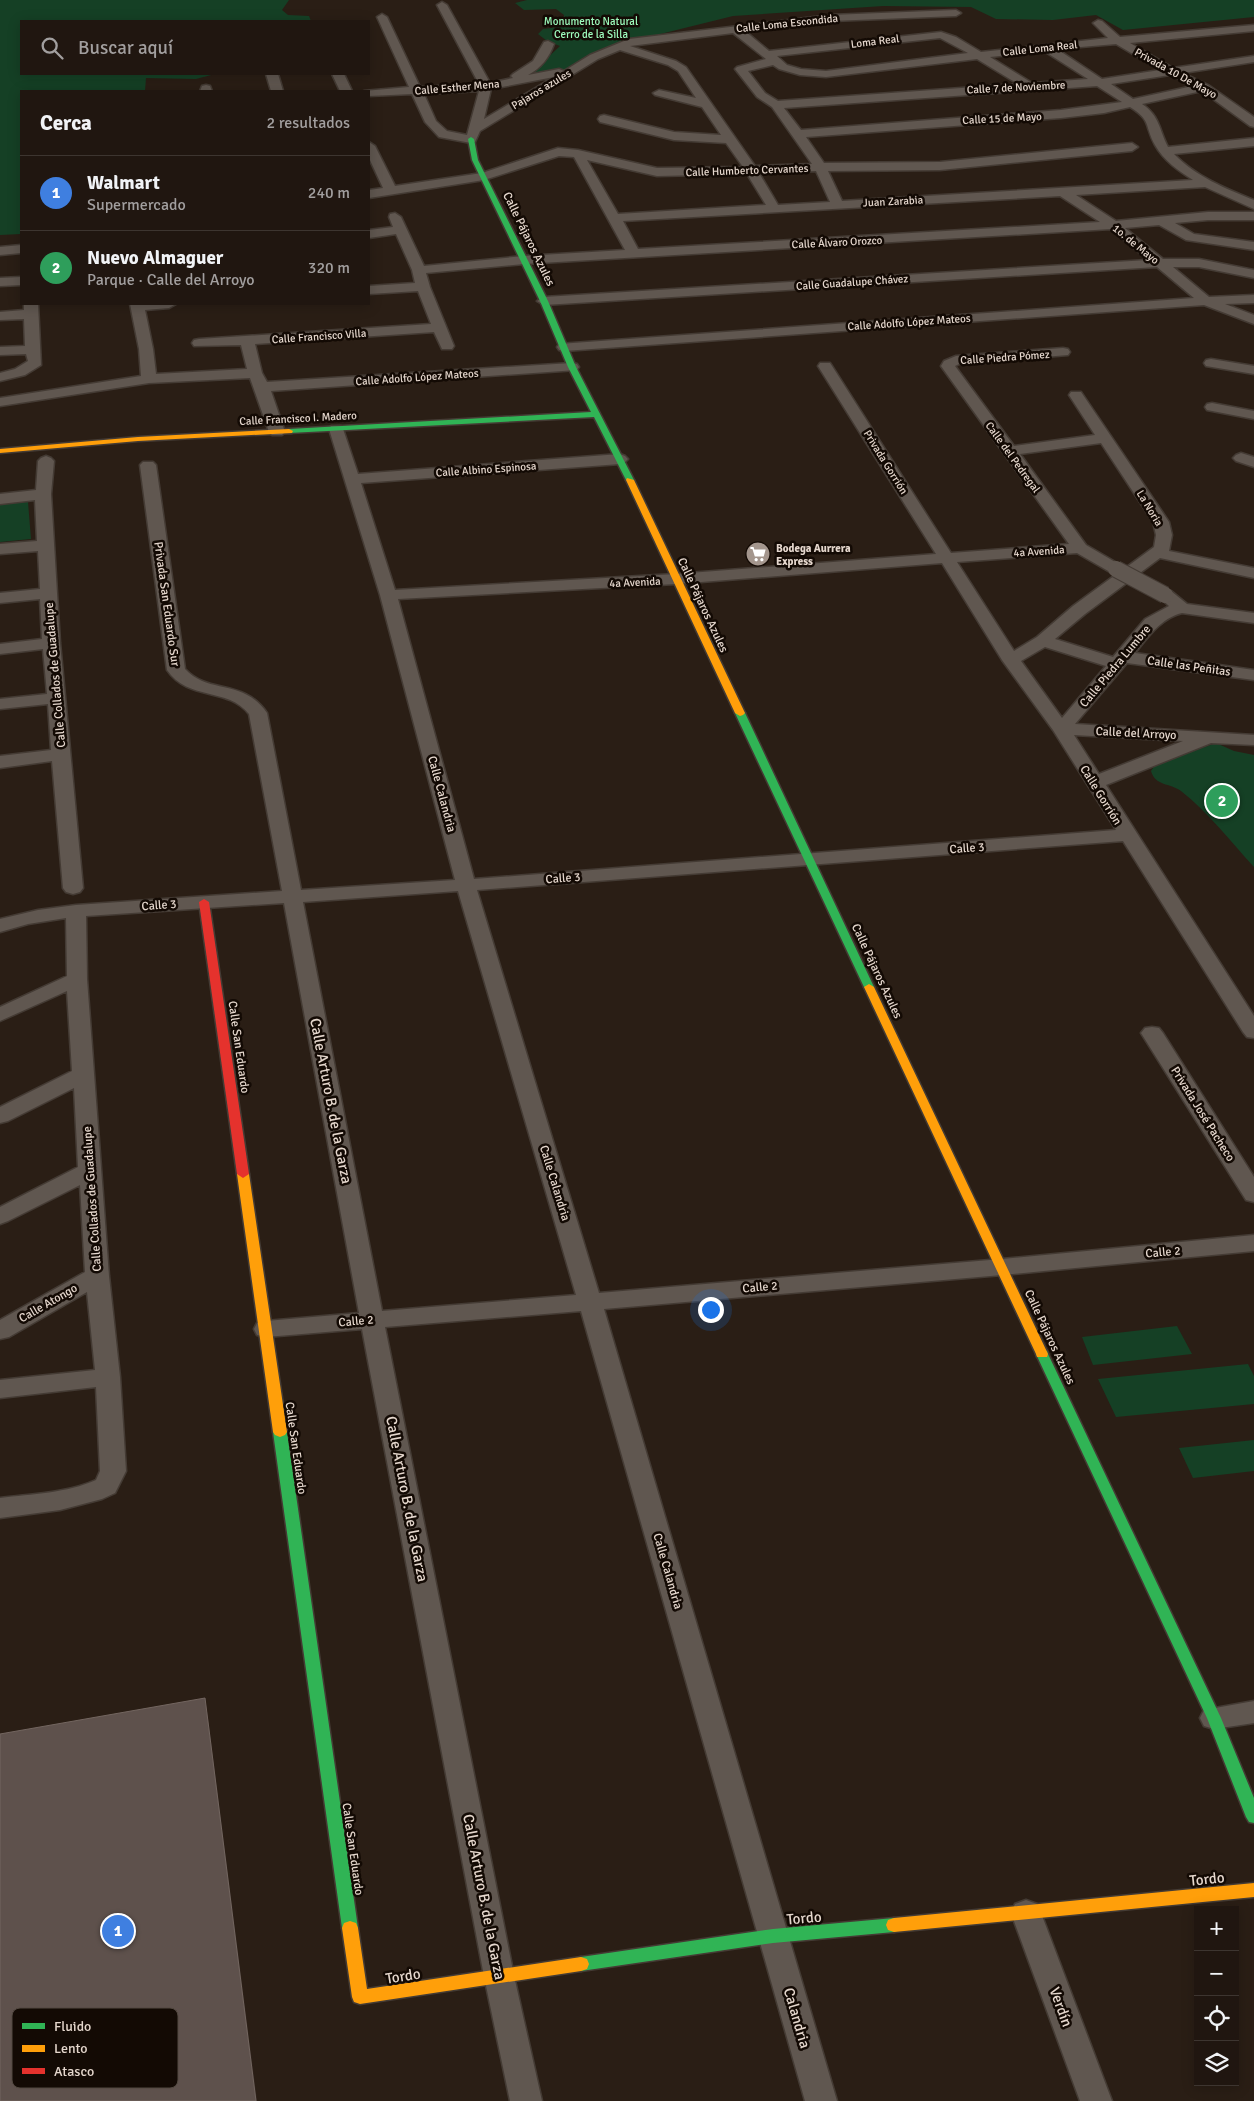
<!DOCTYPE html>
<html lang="es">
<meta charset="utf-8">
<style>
:root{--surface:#201610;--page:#2d231e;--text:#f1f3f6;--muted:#a29f9f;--line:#3d3530;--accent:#a4968d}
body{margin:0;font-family:Signika,sans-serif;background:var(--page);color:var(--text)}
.controls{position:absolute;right:15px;bottom:15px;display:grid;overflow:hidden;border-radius:0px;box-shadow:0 2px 12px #0003}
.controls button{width:45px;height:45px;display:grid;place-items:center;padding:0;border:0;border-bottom:1px solid var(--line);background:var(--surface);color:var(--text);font:25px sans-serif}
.you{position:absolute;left:710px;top:1309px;width:18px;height:18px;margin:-12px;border:4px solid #fff;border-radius:50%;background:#1a73e8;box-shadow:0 0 0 8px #1a73e833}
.badge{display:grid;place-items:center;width:32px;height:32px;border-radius:50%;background:var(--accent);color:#fff;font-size:16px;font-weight:700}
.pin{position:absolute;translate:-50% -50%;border:2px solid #fff;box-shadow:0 1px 5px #0006}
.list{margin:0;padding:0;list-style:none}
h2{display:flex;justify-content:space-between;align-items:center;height:65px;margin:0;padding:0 20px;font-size:21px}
h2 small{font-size:16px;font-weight:400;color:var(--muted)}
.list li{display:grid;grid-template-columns:32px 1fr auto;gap:15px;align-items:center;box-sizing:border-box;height:75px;padding:0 20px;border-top:1px solid var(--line)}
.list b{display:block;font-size:19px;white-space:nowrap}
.list p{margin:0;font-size:16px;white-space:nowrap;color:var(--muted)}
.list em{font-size:16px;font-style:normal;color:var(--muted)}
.icon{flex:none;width:28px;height:28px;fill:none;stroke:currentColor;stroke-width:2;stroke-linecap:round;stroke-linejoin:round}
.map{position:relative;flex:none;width:1254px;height:2101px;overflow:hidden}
.search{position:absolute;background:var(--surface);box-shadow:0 2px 12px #0003;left:20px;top:20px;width:350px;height:55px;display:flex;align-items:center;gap:12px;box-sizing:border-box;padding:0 18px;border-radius:0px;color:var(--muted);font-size:19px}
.panel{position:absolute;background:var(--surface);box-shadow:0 2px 12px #0003;left:20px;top:90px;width:350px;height:215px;border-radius:0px}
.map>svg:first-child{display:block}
.green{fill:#154025}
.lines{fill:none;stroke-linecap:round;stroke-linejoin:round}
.street-casing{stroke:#443b34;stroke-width:3}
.fast-casing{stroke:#443b34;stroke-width:3}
.slow-casing{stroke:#443b34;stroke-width:3}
.jam-casing{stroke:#443b34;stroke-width:3}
.street{fill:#605750;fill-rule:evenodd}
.fast{fill:#30b455;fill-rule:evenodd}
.slow{fill:#ff9f0a;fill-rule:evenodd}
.jam{fill:#e5322d;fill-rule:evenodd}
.street-bridge-casing{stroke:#443b34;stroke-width:18;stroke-linecap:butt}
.street-bridge{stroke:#605750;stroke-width:16}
.shaded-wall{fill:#382c26}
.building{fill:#5e514c;stroke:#736660}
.labels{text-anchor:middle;stroke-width:5;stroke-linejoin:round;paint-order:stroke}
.far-park-label{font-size:11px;fill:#9dfbbc;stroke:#130a04}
.far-street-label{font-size:11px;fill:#e5d7cd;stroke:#130a04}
.far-poi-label{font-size:11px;font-weight:bold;fill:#e5d7cd;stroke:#130a04;text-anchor:start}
.street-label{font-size:12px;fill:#e5d7cd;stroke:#130a04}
.near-street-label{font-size:15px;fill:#e5d7cd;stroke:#130a04}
.key{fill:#130a04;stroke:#524840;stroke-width:1}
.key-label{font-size:14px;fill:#e5d7cd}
</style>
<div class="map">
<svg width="1254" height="2101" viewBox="0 0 1254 2101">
<rect width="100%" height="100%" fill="#2a1e15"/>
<path class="green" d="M 0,0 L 289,0 L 282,10 L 288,15 L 309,16 L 311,21 L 21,21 L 21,74 L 215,74 L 196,79 L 146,78 L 145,91 L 21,91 L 21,234 L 0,235 Z
M 527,0 L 1254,0 L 1254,17 L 1123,30 L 1096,15 L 1053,20 L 996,19 L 971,7 L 883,6 L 733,16 L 624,43 L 558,75 L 525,79 L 560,46 L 547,41 L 538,34 L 543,29 L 559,27 L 563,22 L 564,15 L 556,9 L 524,10 L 515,3 Z
M 28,502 L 31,539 L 0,542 L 0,504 Z
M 1216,743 L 1234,751 L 1254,755 L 1254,867 C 1231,842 1208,812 1181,791 C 1170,783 1155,786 1151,771 L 1155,765 Z
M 1177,1326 L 1192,1354 L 1093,1365 L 1082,1337 Z
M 1248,1364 L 1254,1376 L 1254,1404 L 1116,1417 L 1098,1379 Z
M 1254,1440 L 1254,1471 L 1193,1478 L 1179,1448 Z"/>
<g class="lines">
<defs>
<path id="street" d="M 442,2 L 447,5 L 490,83 L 513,78 L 511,76 L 513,74 L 533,61 L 544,42 L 548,41 L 554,44 C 549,58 541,68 528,75 L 559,69 L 564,71 L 590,55 L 629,39 L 831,15 L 956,10 L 961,13 L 956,16 L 831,21 L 745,31 L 769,51 L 941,32 L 956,37 L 981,52 L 1108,38 L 1093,23 L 1098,20 L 1102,21 L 1120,37 L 1254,25 L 1254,31 L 1130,43 L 1173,68 L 1254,56 L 1254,62 L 1183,73 L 1208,85 L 1254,117 L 1254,127 L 1250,126 L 1202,91 L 1142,104 C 1160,116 1159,130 1168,147 L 1254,138 L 1254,146 L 1174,154 C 1195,176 1226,189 1254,200 L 1254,209 L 1205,187 L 1076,195 L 1116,221 L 1208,212 L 1254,212 L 1254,220 L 1208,220 L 1175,223 L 1194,234 L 1254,242 L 1254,250 L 1186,240 L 1159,225 L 1125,228 L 1163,259 L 1199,259 L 1254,270 L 1254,278 L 1199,267 L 1173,267 L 1209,297 L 1254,295 L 1254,303 L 1225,304 L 1254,315 L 1254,324 L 1204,305 L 564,351 L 559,350 L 557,347 L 559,344 L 1194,298 L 1157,267 L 544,305 L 537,301 L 544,297 L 1148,260 L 1111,229 L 524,264 L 426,273 L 430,287 L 454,346 L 452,349 L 442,349 L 434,332 L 255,344 L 262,373 L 267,382 L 572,363 L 577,364 L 579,367 L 577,370 L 271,391 L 285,432 L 282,435 L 272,435 L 269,432 L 250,378 L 149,383 L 0,406 L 0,398 L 141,376 L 139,349 L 130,304 L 176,304 L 169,308 L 145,310 L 153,349 L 156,374 L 247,369 L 241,345 L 194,346 L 192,343 L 194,340 L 199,339 L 431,324 L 418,291 L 369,294 L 369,286 L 415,283 L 412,270 L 396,234 L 369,238 L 369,230 L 393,227 L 389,217 L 390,214 L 395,213 L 401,217 L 424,266 L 524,256 L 625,250 L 574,157 L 559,156 L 484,180 L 369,198 L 369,190 L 383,188 L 369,158 L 369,142 L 375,146 L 395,186 L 482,173 L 558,148 L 578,150 L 657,168 L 743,167 L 726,143 L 674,140 L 600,122 L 598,119 L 600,116 L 604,115 L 674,132 L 721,135 L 702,107 L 655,95 L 653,93 L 659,90 L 696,98 L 678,71 L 668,65 L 620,50 L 598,59 L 480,131 L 475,142 L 471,143 L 439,137 L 425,122 L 412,94 L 369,96 L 369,91 L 364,91 L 409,87 L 377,17 L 382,14 L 387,17 L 420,87 L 479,84 L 437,5 ZM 733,33 L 766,59 L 737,67 L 735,69 L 757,97 L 772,107 L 812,164 L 755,166 L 686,67 L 676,61 L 630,46 ZM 940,38 L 968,53 L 826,71 L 801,69 L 787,65 L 777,56 ZM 1116,44 L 1160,70 L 1102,79 L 1057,49 ZM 1044,51 L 1088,79 L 1032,83 L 990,57 ZM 977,59 L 1018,84 L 778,101 L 765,93 L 748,71 L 773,65 L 779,69 L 800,75 L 826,77 ZM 1170,75 L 1193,86 L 1133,99 L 1111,84 ZM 554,77 L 484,119 L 491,89 ZM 1097,86 L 1122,102 L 1061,110 L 801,130 L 784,108 ZM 479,91 L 467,135 L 447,131 L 436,121 L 424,94 ZM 1130,107 C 1152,121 1144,125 1155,145 C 1164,161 1179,171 1193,180 L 842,201 L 828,171 L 940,170 L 1132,151 L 1138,147 L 1132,143 L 940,162 L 824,163 L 806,137 L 1061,118 L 1104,113 ZM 587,160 L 657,176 L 747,174 L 766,205 L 618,214 ZM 816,171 L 830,202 L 778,205 L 759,173 ZM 1060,196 L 1100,222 L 638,249 L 623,221 Z
M 266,74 L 278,74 L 283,91 L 271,91 Z
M 332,74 L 344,74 L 352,91 L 340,91 Z
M 206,85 L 210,86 L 212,91 L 200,91 L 202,86 Z
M 21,245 L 21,253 L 0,255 L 0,247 Z
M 21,277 L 21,285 L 0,286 L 0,278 Z
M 24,304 L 38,304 L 41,365 L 25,375 L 0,381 L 0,373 L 15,369 L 28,361 L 26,354 L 0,355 L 0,347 L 25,346 L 24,319 L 0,320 L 0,312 L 24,310 Z
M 1063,348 L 1068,349 L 1070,352 L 1068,355 L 959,364 L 955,366 L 1014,446 L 1095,435 L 1069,395 L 1071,392 L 1081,392 L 1169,522 L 1172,535 L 1169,551 L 1254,568 L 1254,578 L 1160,558 L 1085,614 L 1055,639 L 1113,657 L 1145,619 L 1169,606 L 1157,595 L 1159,591 L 1171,591 L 1187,604 L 1254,613 L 1254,623 L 1182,613 C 1161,618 1148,637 1135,653 L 1254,670 L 1254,680 L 1127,663 L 1075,724 L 1254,735 L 1254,745 L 1211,743 L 1106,785 L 1254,1016 L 1254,1038 L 1247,1037 L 1243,1032 L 1123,841 L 477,890 L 599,1293 L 1002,1259 L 1254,1235 L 1254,1251 L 1002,1275 L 604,1309 L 837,2101 L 805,2101 L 581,1311 L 385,1327 L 514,1976 L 542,2101 L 510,2101 L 484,1976 L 362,1329 L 266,1337 L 257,1335 L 254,1329 L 257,1323 L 266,1321 L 359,1313 L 284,903 L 86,916 L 87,979 L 109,1276 L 120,1377 L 126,1471 L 115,1493 L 102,1499 L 60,1510 L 0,1518 L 0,1498 C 32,1494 67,1493 96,1480 L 100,1471 L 96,1387 L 0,1398 L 0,1380 L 95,1370 L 87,1292 L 9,1337 L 0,1339 L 0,1320 L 85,1272 L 80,1185 L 8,1221 L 0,1224 L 0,1207 L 78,1167 L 74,1088 L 8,1121 L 0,1123 L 0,1107 L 72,1071 L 67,991 L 0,1021 L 0,1007 L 67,976 L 66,918 L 28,924 L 0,932 L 0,919 L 38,910 L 76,905 L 282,891 L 249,714 C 228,687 188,701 167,670 L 140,465 L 143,462 L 153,462 L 156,465 L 185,669 C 209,695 243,678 267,713 L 301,890 L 455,880 L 380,595 L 329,429 L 331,426 L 341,426 L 343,429 L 358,474 L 620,454 L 625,456 L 628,459 L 625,462 L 620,464 L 361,483 L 395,590 L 676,574 L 936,554 L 818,366 L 820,363 L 830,363 L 832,366 L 951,553 L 1069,544 L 941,366 L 944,361 L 956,356 ZM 1101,443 L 1153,522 L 1156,535 L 1154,547 L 1124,569 L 1122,566 L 1086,545 L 1020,454 ZM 1077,553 L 1110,572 L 1118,573 L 1073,606 L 1037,637 L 1014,651 L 957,562 ZM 942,563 L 1002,660 L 1053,730 L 1116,830 L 474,879 L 398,599 L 676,584 ZM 1045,647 L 1106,666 L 1062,718 L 1021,661 ZM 1074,735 L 1183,741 L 1099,774 ZM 458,891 L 576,1295 L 382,1311 L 303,902 Z
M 1211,359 L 1254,366 L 1254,374 L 1206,366 L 1204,363 L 1206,360 Z
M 1212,403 L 1254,411 L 1254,419 L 1207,410 L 1205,407 L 1207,404 Z
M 1241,453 L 1254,457 L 1254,467 L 1236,461 L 1233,458 L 1236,455 Z
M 46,456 L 51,458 L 54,461 L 51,494 L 60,643 L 83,888 L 80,892 L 73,894 L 66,892 L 63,888 L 52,761 L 0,768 L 0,756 L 51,750 L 48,704 L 0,709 L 0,699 L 47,694 L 43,649 L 0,654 L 0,644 L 42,639 L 40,599 L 0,603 L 0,593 L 40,589 L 38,551 L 0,554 L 0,544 L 37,541 L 35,500 L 0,504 L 0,494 L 36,490 L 38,461 L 41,458 Z
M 1152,1027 L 1159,1028 L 1163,1033 L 1254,1177 L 1254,1202 L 1246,1200 L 1141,1033 L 1145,1028 Z
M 1254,1701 L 1254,1723 L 1214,1729 L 1204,1726 L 1200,1718 L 1204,1710 Z
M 1026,1900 L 1037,1904 L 1041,1913 L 1112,2101 L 1080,2101 L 1011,1913 L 1015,1904 Z"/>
<path id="fast" d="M 471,137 L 474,139 L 478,160 L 548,301 L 576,367 L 634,480 L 633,482 L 626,480 L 594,417 L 289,433 L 285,431 L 289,429 L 591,412 L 568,367 L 540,301 L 472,160 L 468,139 Z
M 740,710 L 745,713 L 874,987 L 873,989 L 869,990 L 864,987 L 735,713 Z
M 1042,1349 L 1047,1351 L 1048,1354 L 1221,1718 L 1254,1798 L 1254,1823 L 1249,1822 L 1246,1817 L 1207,1718 L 1036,1354 L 1037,1351 Z
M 280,1427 L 285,1429 L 287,1432 L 358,1928 L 356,1933 L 350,1935 L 344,1933 L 342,1928 L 273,1432 L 275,1429 Z
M 894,1918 L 900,1920 L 902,1925 L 900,1930 L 894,1932 L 773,1943 L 581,1971 L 575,1969 L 573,1964 L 575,1959 L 581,1957 L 773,1929 Z"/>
<path id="slow" d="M 289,429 L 293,431 L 292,433 L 138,441 L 0,453 L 0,449 L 138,437 Z
M 627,478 L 634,480 L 745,713 L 743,715 L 740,716 L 735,713 L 626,480 Z
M 869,984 L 874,987 L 1048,1354 L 1047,1357 L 1037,1357 L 1036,1354 L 864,987 Z
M 243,1170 L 249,1174 L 287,1432 L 285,1435 L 280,1437 L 275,1435 L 273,1432 L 237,1174 Z
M 1254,1883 L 1254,1897 L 894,1932 L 888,1930 L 886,1925 L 888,1920 L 894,1918 Z
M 350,1921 L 356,1923 L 358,1928 L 367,1989 L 581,1957 L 587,1959 L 589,1964 L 587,1969 L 581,1971 L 360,2004 L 354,2002 L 352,1997 L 342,1928 L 344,1923 Z"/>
<path id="jam" d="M 204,899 L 209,902 L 249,1174 L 243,1178 L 237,1174 L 199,902 Z"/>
</defs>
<use href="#street" class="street-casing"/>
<use href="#fast" class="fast-casing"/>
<use href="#slow" class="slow-casing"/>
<use href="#jam" class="jam-casing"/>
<use href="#street" class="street"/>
<use href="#fast" class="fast"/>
<use href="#slow" class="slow"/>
<use href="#jam" class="jam"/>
<defs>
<path id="street-bridge" d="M 1116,569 L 1165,595"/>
</defs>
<use href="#street-bridge" class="street-bridge-casing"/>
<use href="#street-bridge" class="street-bridge"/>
</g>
<path class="shaded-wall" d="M 205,1698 L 209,1725 L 257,2101 L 256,2101 Z"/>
<path class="building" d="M 205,1698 L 256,2101 L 0,2101 L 0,1734 Z"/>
<defs>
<symbol id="supermarket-disc" viewBox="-11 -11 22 22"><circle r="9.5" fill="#a4968d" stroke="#130a04"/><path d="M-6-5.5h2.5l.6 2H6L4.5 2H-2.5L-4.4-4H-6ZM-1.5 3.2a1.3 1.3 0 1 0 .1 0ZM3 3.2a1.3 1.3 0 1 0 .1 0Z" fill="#fff"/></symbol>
</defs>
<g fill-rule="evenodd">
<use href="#supermarket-disc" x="744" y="540" width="28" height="28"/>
</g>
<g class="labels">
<g class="far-park-label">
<text x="591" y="25">Monumento Natural<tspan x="591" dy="13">Cerro de la Silla</tspan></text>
</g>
<g class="far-street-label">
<text transform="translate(787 23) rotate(-6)" y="4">Calle Loma Escondida</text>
<text transform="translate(875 41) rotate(-7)" y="4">Loma Real</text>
<text transform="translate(1040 48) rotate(-6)" y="4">Calle Loma Real</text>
<text transform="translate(1176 73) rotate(29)" y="4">Privada 10 De Mayo</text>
<text transform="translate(457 87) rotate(-5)" y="4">Calle Esther Mena</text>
<text transform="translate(1016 87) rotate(-3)" y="4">Calle 7 de Noviembre</text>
<text transform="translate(541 89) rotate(-31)" y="4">Pajaros azules</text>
<text transform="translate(1002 118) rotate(-3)" y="4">Calle 15 de Mayo</text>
<text transform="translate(747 170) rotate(-2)" y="4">Calle Humberto Cervantes</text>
<text transform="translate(893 201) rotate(-3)" y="4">Juan Zarabia</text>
<text transform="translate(837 242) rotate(-3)" y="4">Calle Álvaro Orozco</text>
<text transform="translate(1136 244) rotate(39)" y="4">1o. de Mayo</text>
<text transform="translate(852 282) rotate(-4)" y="4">Calle Guadalupe Chávez</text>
<text transform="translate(909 322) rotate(-4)" y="4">Calle Adolfo López Mateos</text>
<text transform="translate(319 336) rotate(-4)" y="4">Calle Francisco Villa</text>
<text transform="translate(1005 357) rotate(-4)" y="4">Calle Piedra Pómez</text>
<text transform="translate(417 377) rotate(-4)" y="4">Calle Adolfo López Mateos</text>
<text transform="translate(298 418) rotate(-3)" y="4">Calle Francisco I. Madero</text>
<text transform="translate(1013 457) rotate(54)" y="4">Calle del Pedregal</text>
<text transform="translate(886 462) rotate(58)" y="4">Privada Gorrión</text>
<text transform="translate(486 469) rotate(-4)" y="4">Calle Albino Espinosa</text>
<text transform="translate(1150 508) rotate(59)" y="4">La Noria</text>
<text transform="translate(1039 551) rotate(-4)" y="4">4a Avenida</text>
<text transform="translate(635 582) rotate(-3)" y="4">4a Avenida</text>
</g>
<g class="far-poi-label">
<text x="776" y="552">Bodega Aurrera<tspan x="776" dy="13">Express</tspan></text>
</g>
<g class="street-label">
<text transform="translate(529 239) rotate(64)" y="4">Calle Pájaros Azules</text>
<text transform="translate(167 604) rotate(82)" y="4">Privada San Eduardo Sur</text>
<text transform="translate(703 605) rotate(65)" y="4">Calle Pájaros Azules</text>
<text transform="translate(1115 666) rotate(-50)" y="4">Calle Piedra Lumbre</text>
<text transform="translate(1189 666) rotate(8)" y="4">Calle las Peñitas</text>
<text transform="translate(55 675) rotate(-95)" y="4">Calle Collados de Guadalupe</text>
<text transform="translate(1136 733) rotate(3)" y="4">Calle del Arroyo</text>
<text transform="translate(442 794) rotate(75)" y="4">Calle Calandria</text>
<text transform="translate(1101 795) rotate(58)" y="4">Calle Gorrión</text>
<text transform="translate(967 848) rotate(-4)" y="4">Calle 3</text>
<text transform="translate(563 878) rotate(-4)" y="4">Calle 3</text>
<text transform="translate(159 905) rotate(-4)" y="4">Calle 3</text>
<text transform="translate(877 971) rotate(65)" y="4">Calle Pájaros Azules</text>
<text transform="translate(239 1047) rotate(82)" y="4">Calle San Eduardo</text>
<text transform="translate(1203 1114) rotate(58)" y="4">Privada José Pacheco</text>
<text transform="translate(555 1183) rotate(73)" y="4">Calle Calandria</text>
<text transform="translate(92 1199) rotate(-94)" y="4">Calle Collados de Guadalupe</text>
<text transform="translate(1163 1252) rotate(-5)" y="4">Calle 2</text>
<text transform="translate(760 1287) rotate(-5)" y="4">Calle 2</text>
<text transform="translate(48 1303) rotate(-30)" y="4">Calle Atongo</text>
<text transform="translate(356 1321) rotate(-5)" y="4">Calle 2</text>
<text transform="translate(1050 1337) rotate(65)" y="4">Calle Pájaros Azules</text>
<text transform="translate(296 1448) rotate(82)" y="4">Calle San Eduardo</text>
<text transform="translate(668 1571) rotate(74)" y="4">Calle Calandria</text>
<text transform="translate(353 1849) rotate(82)" y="4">Calle San Eduardo</text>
</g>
<g class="near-street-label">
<text transform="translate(331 1101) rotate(79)" y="5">Calle Arturo B. de la Garza</text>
<text transform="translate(407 1499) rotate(79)" y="5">Calle Arturo B. de la Garza</text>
<text transform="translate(1207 1879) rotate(-6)" y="5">Tordo</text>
<text transform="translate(484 1897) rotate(79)" y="5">Calle Arturo B. de la Garza</text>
<text transform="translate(804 1918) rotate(-5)" y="5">Tordo</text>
<text transform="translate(403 1976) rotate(-9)" y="5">Tordo</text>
<text transform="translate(1061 2007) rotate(70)" y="5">Verdín</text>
<text transform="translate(797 2018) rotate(74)" y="5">Calandria</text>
</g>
</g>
<rect x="12" y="2008" width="166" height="80" rx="8" class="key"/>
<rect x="22" y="2023" width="23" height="6" fill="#30b455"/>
<rect x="22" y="2045" width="23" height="7" fill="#ff9f0a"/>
<rect x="22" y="2068" width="23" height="6" fill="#e5322d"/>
<g class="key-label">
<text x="54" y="2031">Fluido</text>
<text x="54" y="2053">Lento</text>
<text x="54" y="2076">Atasco</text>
</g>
</svg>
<div class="controls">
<button>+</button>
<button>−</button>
<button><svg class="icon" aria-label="locate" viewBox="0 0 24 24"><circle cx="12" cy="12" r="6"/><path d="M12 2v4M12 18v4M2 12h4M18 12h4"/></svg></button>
<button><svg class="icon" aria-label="layers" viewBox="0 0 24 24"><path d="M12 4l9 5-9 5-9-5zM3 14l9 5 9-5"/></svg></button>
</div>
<div class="you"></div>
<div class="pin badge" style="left:118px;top:1931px;background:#3f7fe0">1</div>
<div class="pin badge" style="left:1222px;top:801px;background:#2e9e5b">2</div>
<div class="search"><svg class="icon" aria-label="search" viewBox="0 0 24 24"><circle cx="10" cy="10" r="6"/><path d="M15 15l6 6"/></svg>Buscar aquí</div>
<section class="panel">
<h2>Cerca<small>2 resultados</small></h2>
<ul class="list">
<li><span class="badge" style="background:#3f7fe0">1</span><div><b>Walmart</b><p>Supermercado</p></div><em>240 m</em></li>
<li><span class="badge" style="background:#2e9e5b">2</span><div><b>Nuevo Almaguer</b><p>Parque · Calle del Arroyo</p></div><em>320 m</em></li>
</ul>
</section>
</div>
